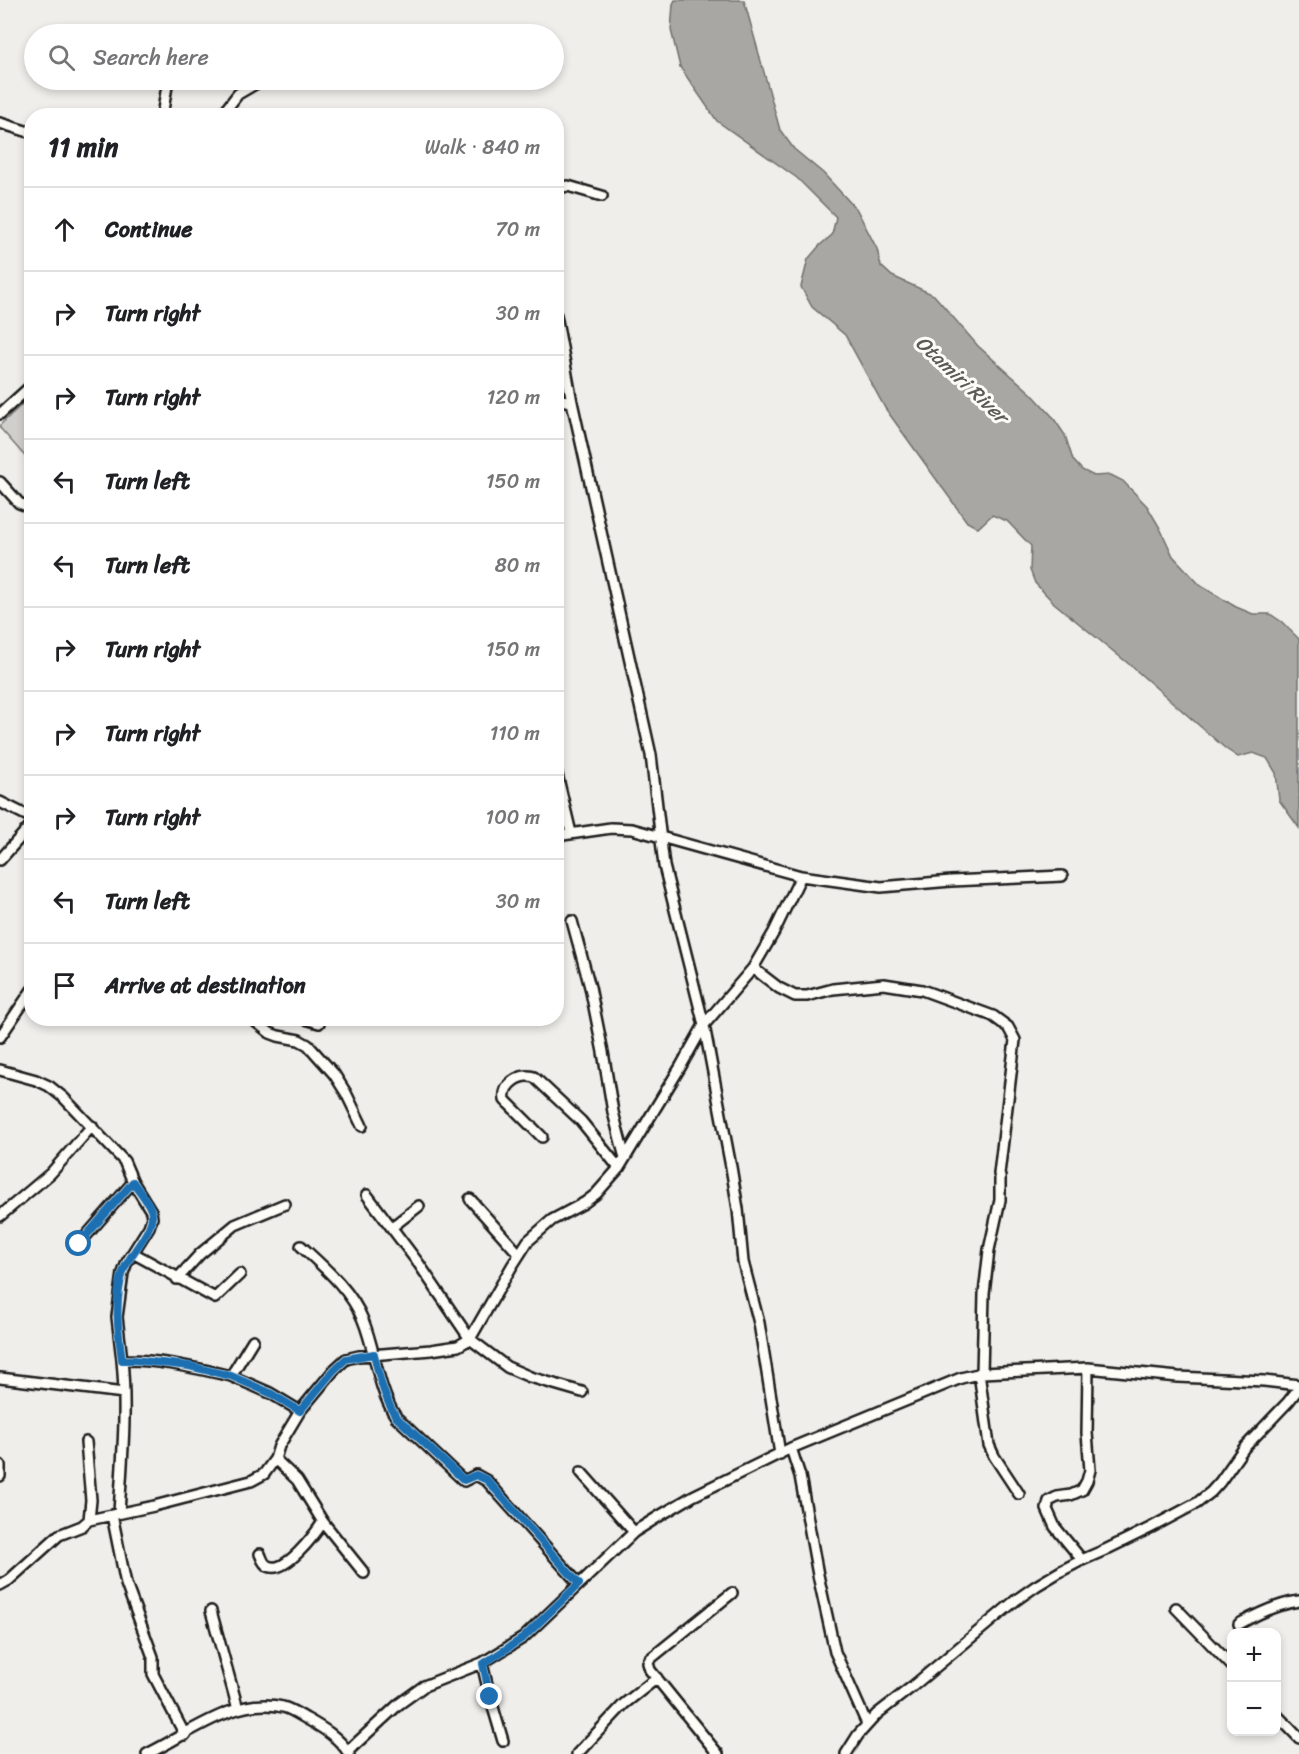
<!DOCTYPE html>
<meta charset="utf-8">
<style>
:root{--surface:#fff;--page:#f6f6f6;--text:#202124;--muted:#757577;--line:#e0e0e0}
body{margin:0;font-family:Sriracha,sans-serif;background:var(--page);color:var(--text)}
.controls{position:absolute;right:18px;bottom:18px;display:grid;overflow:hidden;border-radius:12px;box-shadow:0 3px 9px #0003}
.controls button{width:54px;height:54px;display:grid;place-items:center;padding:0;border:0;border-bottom:2px solid var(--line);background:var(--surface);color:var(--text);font:30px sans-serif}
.stop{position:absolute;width:18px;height:18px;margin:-14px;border:4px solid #1f6fb2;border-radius:50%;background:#fff}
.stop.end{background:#1f6fb2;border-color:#fff;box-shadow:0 2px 6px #0008}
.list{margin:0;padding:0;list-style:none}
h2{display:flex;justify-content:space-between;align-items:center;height:78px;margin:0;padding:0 24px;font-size:26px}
h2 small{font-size:20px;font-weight:400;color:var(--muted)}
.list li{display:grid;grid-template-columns:39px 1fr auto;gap:18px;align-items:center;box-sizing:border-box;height:84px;padding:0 24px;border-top:2px solid var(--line)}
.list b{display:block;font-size:22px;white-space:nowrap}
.list em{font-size:20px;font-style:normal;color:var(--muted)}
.icon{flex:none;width:33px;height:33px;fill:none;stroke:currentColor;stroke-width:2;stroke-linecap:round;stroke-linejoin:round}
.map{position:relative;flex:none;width:1299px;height:1754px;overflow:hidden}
.search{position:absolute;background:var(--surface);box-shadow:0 3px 9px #0003;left:24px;top:24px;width:540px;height:66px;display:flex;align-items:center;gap:15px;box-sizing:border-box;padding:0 21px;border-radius:33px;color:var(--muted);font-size:22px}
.panel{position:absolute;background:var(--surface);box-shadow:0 3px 9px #0003;left:24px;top:108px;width:540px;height:918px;border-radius:24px}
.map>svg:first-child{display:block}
.green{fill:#d0cfcc;stroke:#767674;stroke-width:1.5}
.water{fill:#a8a7a3;stroke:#706f6d;stroke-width:1.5}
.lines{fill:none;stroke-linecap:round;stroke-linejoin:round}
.minor-casing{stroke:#1c1c1c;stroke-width:14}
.minor{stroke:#fdfcf7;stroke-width:9}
.route{stroke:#1f6fb2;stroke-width:8}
.labels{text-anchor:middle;stroke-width:6;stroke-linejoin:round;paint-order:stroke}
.water-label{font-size:20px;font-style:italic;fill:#5b5b59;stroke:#fdfcf7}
</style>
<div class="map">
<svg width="1299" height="1754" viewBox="0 0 1299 1754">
<rect width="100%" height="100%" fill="#f0eeea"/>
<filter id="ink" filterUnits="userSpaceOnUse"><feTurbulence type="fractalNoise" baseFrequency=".0167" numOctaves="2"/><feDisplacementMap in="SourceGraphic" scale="12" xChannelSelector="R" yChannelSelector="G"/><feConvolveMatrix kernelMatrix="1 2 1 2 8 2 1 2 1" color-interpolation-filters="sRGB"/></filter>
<g filter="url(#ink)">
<path class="green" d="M 31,396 L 31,463 L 0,428 L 0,425 Z"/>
<path class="water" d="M 675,0 L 744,0 L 780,130 L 794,149 L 823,173 L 857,210 L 877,249 L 881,266 L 892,276 L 934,295 L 978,346 L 1032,394 L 1052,416 L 1065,435 L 1073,460 L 1082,470 L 1094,476 L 1111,475 L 1123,481 L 1147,506 L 1160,528 L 1173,556 L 1201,586 L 1236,607 L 1253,614 L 1270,614 L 1282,622 L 1299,639 L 1299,828 L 1279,800 L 1276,773 L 1267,758 L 1253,753 L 1238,757 L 1226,749 L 1130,665 L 1054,603 L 1035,583 L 1030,570 L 1031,546 L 1007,521 L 992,515 L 978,528 L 967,522 L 885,408 L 845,335 L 812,307 L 801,287 L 808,259 L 820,245 L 832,235 L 836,217 L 797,178 L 717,121 L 680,67 L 671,30 L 673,4 Z"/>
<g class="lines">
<defs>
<path id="minor" d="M 172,34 L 172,33
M 399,80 L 399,82
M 162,116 L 168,80
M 221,116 L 238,94 L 262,80
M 0,123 L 32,133
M 556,188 L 568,186 L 602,196
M 556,315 L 572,402 L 651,755 L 664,866 L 704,1025 L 731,1167 L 738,1209 L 743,1262 L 759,1323 L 780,1454
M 556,399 L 572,402
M 0,414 L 32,385
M 0,482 L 19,503 L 32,508
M 556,770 L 571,833
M 0,802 L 32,818
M 556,836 L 611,828 L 632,829 L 801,876 L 881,887 L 951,881 L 1062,876
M 0,860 L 32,824
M 572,921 L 590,987 L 603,1052 L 613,1112 L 625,1158
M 753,968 L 779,988 L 795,996 L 807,996 L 833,989 L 884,984 L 922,990 L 993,1016 L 1008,1027 L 1015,1040 L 999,1174 L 1000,1177 L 1000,1200 L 989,1250 L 984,1294 L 982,1373
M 251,1018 L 270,1033 L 278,1036 L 299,1040 L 308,1045 L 334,1074 L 346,1093 L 362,1126
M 302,1018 L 319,1023
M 0,1037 L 32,990
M 0,1070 L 36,1080 L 49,1086 L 64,1098 L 124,1161 L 133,1182 L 151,1211 L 152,1218 L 149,1227 L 127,1262 L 123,1273 L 117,1317 L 122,1360
M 542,1137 L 505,1100 C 502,1084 520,1073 534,1077 L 581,1121 L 619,1168
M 367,1195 L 419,1264 L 470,1339 L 507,1367 L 530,1377 L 582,1392
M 470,1199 L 519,1254
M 0,1216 L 51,1173 L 92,1126
M 392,1227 L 419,1206
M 79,1244 L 133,1182
M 301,1246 C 325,1268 351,1290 363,1320 C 376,1352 377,1388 396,1417 L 464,1481 L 476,1475 L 487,1481 L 579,1584
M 133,1253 L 215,1298 L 240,1274
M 177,1279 L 200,1254 L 235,1225 L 285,1204
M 979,1373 L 989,1445 L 994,1456 L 1019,1494
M 231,1376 L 270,1393 L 300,1411
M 0,1378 L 124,1393
M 791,1448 L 800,1476 L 818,1575 L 835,1652 L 867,1724
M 275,1459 L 297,1480 L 323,1522 L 364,1573
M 0,1465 L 0,1476
M 581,1472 L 634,1532
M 119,1513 C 122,1462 127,1411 122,1360 C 158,1359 195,1368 231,1376 L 253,1340
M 112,1515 L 126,1584 L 153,1657 L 153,1674 L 185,1735
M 89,1520 L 154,1506 L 251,1481 L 264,1474 L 275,1459 L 279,1446 L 300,1411 L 334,1370 L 346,1359 L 359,1356 L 431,1350 L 458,1346 L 470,1339 L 512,1266 L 528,1241 L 552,1220 L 584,1203 L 596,1194 L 619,1168 L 681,1066 L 704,1025 L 753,968 L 774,932 L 801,876
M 260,1554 C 262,1558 263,1564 268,1566 C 285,1575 315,1534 323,1522
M 1082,1560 L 1055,1527 L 1047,1509 L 1049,1501 L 1057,1497 L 1071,1495 L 1082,1490 L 1087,1481 L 1090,1470 L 1087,1433 L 1088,1368
M 0,1585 L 9,1580 L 59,1535 L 82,1526 L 89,1520 L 91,1500 L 86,1442
M 1176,1608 L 1232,1666
M 211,1611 L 238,1709
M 1239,1624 C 1257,1614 1278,1604 1299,1601
M 482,1663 L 490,1697 L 503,1741
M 1276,1714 L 1299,1738
M 348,1751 L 399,1704 L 424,1686 L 482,1663 L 523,1638 L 634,1532 L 661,1515 L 693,1496 L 791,1448 L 961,1378 L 982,1373 L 1088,1368 L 1178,1377 L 1264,1381 L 1299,1385
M 147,1754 C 189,1734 234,1696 283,1707 C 291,1709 300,1715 307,1719 C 323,1728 340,1738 349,1754
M 577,1754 L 624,1704 L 657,1678
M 718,1754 L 650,1670 L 648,1663 L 650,1659 L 732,1593
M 846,1754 L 858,1735 L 877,1714 L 913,1686 L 1016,1600 L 1036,1586 L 1061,1571 L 1082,1560 L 1105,1550 L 1150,1528 L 1197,1503 L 1211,1492 L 1220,1482 L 1244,1448 L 1288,1402 L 1299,1388"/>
</defs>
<use href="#minor" class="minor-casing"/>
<use href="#minor" class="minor"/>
</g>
</g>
<g class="lines" filter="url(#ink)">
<path class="route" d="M 79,1244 L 133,1182 C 139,1191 151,1204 152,1214 C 153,1232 129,1254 123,1272 C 114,1301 118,1331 122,1360 L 134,1360 L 189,1366 L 231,1376 L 270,1393 L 300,1411 L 334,1370 L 346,1359 L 374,1354 C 379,1377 384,1397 396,1417 L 464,1480 L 476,1475 L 487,1480 L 579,1584 L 523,1638 L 483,1664 L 490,1697"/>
</g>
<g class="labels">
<g class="water-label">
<text transform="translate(962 379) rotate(43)" y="7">Otamiri River</text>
</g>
</g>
</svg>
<div class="controls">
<button>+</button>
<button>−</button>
</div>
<div class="stop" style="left:79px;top:1244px"></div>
<div class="stop end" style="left:490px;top:1697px"></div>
<div class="search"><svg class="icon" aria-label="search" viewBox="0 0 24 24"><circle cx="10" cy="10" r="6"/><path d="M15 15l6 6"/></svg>Search here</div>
<section class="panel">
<h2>11 min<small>Walk · 840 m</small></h2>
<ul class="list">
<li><svg class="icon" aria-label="ahead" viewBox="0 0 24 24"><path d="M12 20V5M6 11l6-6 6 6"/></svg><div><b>Continue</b></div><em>70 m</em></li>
<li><svg class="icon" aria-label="right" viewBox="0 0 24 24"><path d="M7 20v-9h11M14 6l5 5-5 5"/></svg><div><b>Turn right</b></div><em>30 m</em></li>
<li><svg class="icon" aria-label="right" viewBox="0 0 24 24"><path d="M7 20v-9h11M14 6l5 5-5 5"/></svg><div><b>Turn right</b></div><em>120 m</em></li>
<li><svg class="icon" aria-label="left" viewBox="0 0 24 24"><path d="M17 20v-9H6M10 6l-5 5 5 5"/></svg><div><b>Turn left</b></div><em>150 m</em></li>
<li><svg class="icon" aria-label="left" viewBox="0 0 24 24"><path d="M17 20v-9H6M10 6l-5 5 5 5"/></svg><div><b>Turn left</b></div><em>80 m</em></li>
<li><svg class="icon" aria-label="right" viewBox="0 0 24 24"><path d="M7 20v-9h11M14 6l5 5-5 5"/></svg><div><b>Turn right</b></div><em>150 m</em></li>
<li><svg class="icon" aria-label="right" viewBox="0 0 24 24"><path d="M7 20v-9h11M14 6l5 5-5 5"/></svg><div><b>Turn right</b></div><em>110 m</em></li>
<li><svg class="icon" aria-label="right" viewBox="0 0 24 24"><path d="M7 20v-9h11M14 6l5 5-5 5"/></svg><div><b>Turn right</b></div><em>100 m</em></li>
<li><svg class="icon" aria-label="left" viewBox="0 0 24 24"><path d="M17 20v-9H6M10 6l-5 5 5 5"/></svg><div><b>Turn left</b></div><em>30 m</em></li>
<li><svg class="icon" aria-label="arrive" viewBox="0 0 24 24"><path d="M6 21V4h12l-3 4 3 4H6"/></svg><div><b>Arrive at destination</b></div></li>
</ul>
</section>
</div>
